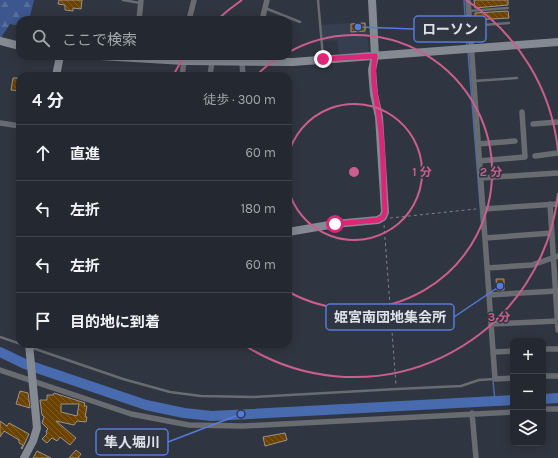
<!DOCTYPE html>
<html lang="ja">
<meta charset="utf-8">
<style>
:root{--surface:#242831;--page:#30343d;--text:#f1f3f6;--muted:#a3a6ab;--line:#41444d}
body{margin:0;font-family:Karla,"Noto Sans JP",sans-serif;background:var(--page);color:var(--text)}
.controls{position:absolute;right:12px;bottom:12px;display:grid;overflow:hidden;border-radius:8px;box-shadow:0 2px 10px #0003}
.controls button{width:36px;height:36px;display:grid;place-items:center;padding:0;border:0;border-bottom:1px solid var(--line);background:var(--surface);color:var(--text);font:20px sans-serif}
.stop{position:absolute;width:12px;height:12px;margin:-9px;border:3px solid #db2777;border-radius:50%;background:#fff}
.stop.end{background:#db2777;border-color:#fff;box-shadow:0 1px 4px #0008}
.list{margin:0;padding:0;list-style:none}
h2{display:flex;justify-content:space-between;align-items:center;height:52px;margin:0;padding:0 16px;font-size:17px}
h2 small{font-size:13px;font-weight:400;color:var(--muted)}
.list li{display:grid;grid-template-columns:26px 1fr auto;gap:12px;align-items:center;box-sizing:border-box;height:56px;padding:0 16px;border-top:1px solid var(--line)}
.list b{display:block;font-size:15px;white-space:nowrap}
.list em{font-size:13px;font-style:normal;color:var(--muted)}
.icon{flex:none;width:22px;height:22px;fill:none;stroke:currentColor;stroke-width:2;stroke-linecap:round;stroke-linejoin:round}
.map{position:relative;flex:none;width:558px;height:458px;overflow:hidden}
.search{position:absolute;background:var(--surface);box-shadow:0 2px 10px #0003;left:16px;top:16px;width:276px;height:44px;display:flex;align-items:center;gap:10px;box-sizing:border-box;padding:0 14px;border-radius:12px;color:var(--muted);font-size:15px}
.panel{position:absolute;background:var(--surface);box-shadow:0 2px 10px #0003;left:16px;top:72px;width:276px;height:276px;border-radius:12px}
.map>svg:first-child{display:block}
.built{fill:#363f50}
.forest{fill:url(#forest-firs)}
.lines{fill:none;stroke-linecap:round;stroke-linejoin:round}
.stream{stroke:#486baf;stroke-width:1.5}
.river{stroke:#486baf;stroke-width:10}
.building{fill:url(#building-back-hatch);stroke:#9d9386;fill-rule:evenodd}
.path{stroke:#7d828b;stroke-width:1;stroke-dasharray:3 3;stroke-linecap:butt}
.lane{stroke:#686c71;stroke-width:2.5}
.street{stroke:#686c71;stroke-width:5.5}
.secondary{stroke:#848992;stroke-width:8}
.route{stroke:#db2777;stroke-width:5}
.ring{fill:none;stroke:#cb5e8c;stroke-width:2}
.centre{fill:#cb5e8c;stroke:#303641;stroke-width:2}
.ring-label{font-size:12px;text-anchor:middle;font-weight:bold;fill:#cb5e8c;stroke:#303641;stroke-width:3;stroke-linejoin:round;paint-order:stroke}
.leader{fill:none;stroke:#577add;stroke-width:1.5}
.callout-dot{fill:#577add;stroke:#303641;stroke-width:1.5}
.callout{fill:#303641;stroke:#577add;stroke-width:1.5}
.callout-label{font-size:14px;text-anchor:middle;font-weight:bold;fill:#dde1e8}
</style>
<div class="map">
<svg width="558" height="458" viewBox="0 0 558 458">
<defs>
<pattern id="forest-firs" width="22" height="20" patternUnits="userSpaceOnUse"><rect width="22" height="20" fill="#3b578d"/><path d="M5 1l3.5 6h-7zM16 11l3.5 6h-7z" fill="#576f9d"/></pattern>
<pattern id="building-back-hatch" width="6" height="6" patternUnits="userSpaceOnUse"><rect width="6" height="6" fill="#6b4200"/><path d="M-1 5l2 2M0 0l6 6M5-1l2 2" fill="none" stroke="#805d25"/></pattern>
</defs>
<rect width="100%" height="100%" fill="#303641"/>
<path class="built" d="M 366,22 L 369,53 L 339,56 L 337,40 L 322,41 L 321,25 Z"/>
<path class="forest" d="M 0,0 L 34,0 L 29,20 L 20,20 L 20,26 L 10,24 L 0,39 Z"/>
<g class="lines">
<path class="stream" d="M 464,0 L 467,46
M 468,52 L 482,229
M 493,381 L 495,401"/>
<path class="river" d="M 0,352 L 25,364 L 146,405 L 184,413 L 212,416 L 513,400
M 543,399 L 558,398"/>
</g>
<path class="building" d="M 59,0 L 82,0 L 81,9 L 73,8 L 73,11 L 65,10 L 65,5 L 58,4 Z
M 474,0 L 508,0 L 508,5 L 475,8 Z
M 508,11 L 509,18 L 475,20 L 475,13 Z
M 365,23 L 365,31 L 351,32 L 351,24 Z
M 13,78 L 20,78 L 20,91 L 11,90 Z
M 496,279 L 504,279 L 504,290 L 497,290 Z
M 20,391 L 28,393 L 30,408 L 16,404 Z
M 54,393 L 85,403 L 84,406 L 87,406 L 85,417 L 87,417 L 86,422 L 77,421 L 74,425 L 56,421 L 76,438 L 70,445 L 60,437 L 57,441 L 52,438 L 47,443 L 42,439 L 47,434 L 46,431 L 48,429 L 42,423 L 44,417 L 42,415 L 40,400 L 47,400 L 47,395 L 53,395 ZM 61,404 L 79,404 L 77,416 L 61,412 Z
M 0,421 L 7,426 L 9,423 L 29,434 L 22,449 L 21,448 L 23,445 L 19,443 L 19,440 L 4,431 L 0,437 Z
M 285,433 L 287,440 L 265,446 L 263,437 Z
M 76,450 L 81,454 L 78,458 L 69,458 Z
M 37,451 L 51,458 L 33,458 Z"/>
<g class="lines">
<path class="path" d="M 390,218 L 476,209
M 384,225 L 396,385"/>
<path class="lane" d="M 123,0 L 140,3
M 318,0 L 323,57
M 265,8 L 300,22
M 469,11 L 508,8
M 470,26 L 509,23
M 474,81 L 517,78
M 0,337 L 123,379 L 170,392 L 201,396 L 253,397 L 397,389 L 461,386 L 479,380 L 495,379"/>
<path class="street" d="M 468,0 L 495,379 L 513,378
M 139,20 L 141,0
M 189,20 L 194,0
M 262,20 L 267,0
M 242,62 L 243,76
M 182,76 L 184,61
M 210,76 L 212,61
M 0,123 L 20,126
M 533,124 L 558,122
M 478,144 L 515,141
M 535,156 L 558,153
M 479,161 L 525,157 L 522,112
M 481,178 L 558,173
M 550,204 L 558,330
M 483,209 L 558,204
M 485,238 L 552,233
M 487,268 L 532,265 L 558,256
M 489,295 L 556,291
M 491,324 L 558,321
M 543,349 L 558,349
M 493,352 L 513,351
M 0,370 L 131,414 L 189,425 L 243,426 L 513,412
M 543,376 L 558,376
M 543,409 L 558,409
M 472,413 L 476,458"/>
<path class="secondary" d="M 0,41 L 20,46
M 100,56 L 184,61 L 293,62 L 558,42
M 56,76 L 60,56
M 288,232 L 335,224 L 378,220 L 383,217 L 385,212 L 379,117 L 374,94 L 372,70 L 375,56 L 372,0
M 24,458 L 33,441 L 37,428 L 29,344"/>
</g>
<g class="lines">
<path class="route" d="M 323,59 L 375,56 C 371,78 376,96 379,117 C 384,148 383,181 385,212 L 383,217 L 378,220 L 335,224"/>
</g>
<g class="ring">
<path d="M288 156A68 68 0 1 1 288 188"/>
<path d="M256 76A137 137 0 0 1 280 56M289 52A137 137 0 1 1 289 292"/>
<path d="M558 193A205 205 0 0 1 244 345M173 76A205 205 0 0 1 184 57M217 20A205 205 0 0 1 242 0M466 0A205 205 0 0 1 558 151"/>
</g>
<circle cx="354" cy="172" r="6" class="centre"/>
<g class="ring-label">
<text x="422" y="176">1 分</text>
<text x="491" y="176">2 分</text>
<text x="499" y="321">3 分</text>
</g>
<path class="leader" d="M358 27L414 29M500 286L454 317M241 414L168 442"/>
<g class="callout-dot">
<circle cx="358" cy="27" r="4"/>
<circle cx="500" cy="286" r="4"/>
<circle cx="241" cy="414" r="4"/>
</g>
<g class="callout">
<rect x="414" y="16" width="72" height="26" rx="4"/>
<rect x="326" y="304" width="128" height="26" rx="4"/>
<rect x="96" y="429" width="72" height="26" rx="4"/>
</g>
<g class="callout-label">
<text x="450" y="34">ローソン</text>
<text x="390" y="322">姫宮南団地集会所</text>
<text x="132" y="447">隼人堀川</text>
</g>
</svg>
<div class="controls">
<button>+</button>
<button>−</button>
<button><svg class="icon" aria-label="layers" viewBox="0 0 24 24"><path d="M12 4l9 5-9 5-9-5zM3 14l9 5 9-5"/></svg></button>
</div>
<div class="stop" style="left:335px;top:224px"></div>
<div class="stop end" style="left:323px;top:59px"></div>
<div class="search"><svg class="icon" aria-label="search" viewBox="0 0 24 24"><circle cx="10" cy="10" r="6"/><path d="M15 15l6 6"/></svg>ここで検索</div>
<section class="panel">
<h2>4 分<small>徒歩 · 300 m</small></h2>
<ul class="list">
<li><svg class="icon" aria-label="ahead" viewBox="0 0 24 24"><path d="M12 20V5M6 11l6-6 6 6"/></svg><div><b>直進</b></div><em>60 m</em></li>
<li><svg class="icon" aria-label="left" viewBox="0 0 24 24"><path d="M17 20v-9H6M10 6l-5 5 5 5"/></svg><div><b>左折</b></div><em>180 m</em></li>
<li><svg class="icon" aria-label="left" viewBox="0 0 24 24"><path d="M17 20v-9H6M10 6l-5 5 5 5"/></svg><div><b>左折</b></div><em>60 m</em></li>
<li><svg class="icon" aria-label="arrive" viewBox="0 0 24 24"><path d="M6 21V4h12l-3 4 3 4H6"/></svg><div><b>目的地に到着</b></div></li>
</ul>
</section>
</div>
